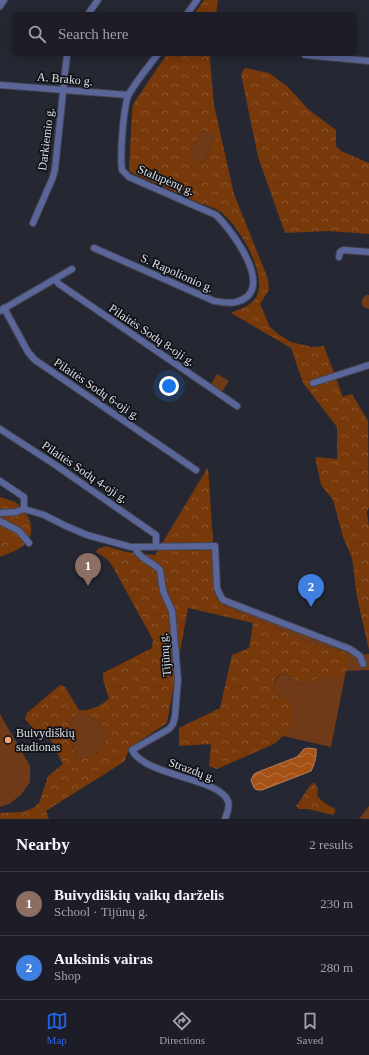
<!DOCTYPE html>
<meta charset="utf-8">
<style>
:root{--surface:#1c1d26;--page:#292a32;--text:#f1f3f6;--muted:#a0a2a7;--line:#3a3b43;--accent:#2563eb}
body{margin:0;font-family:Georgia,serif;background:var(--page);color:var(--text)}
.you{position:absolute;left:169px;top:386px;width:14px;height:14px;margin:-10px;border:3px solid #fff;border-radius:50%;background:#1a73e8;box-shadow:0 0 0 6px #1a73e833}
.badge{display:grid;place-items:center;width:26px;height:26px;border-radius:50%;background:var(--accent);color:#fff;font-size:13px;font-weight:700}
.pin{position:absolute;translate:-50% -33px;filter:drop-shadow(0 1px 2px #0008)}
.pin::after{content:'';position:absolute;top:21px;width:14px;height:12px;background:inherit;clip-path:polygon(0 0,100% 0,50% 100%)}
.list{margin:0;padding:0;list-style:none}
h2{display:flex;justify-content:space-between;align-items:center;height:52px;margin:0;padding:0 16px;font-size:17px}
h2 small{font-size:13px;font-weight:400;color:var(--muted)}
.list li{display:grid;grid-template-columns:26px 1fr auto;gap:12px;align-items:center;box-sizing:border-box;height:64px;padding:0 16px;border-top:1px solid var(--line)}
.list b{display:block;font-size:15px;white-space:nowrap}
.list p{margin:0;font-size:13px;white-space:nowrap;color:var(--muted)}
.list em{font-size:13px;font-style:normal;color:var(--muted)}
.icon{flex:none;width:22px;height:22px;fill:none;stroke:currentColor;stroke-width:2;stroke-linecap:round;stroke-linejoin:round}
.map{position:relative;flex:none;width:369px;height:819px;overflow:hidden}
.search{position:absolute;background:var(--surface);box-shadow:0 2px 10px #0003;left:12px;right:12px;top:12px;height:44px;display:flex;align-items:center;gap:10px;box-sizing:border-box;padding:0 14px;border-radius:6px;color:var(--muted);font-size:15px}
.sheet{height:180px;background:var(--surface)}
nav{display:flex;justify-content:space-around;align-items:center;box-sizing:border-box;height:56px;border-top:1px solid var(--line);background:var(--surface);font-size:11px;color:var(--muted)}
nav a{display:grid;justify-items:center;gap:2px}
nav .on{color:var(--accent)}
.map>svg:first-child{display:block}
.green{fill:#6f3a18}
.forest{fill:url(#forest-crowns);fill-rule:evenodd}
.water{fill:url(#water-waves);stroke:#b77d55}
.lines{fill:none;stroke-linecap:round;stroke-linejoin:round}
.street-casing{stroke:#434550;stroke-width:8}
.street{stroke:#5a659a;stroke-width:6}
.poi-dot{fill:#efa377;stroke:#0f1116;stroke-width:1.5}
.labels{text-anchor:middle;stroke-width:3.5;stroke-linejoin:round;paint-order:stroke}
.street-label{font-size:12px;fill:#dee0e8;stroke:#0f1116}
.poi-label{font-size:12px;fill:#dee0e8;stroke:#0f1116;text-anchor:start}
</style>
<div class="map">
<svg width="369" height="819" viewBox="0 0 369 819">
<defs>
<pattern id="forest-crowns" width="20" height="18" patternUnits="userSpaceOnUse"><rect width="20" height="18" fill="#77380a"/><path d="M2 6a3 3 0 1 1 6 0M12 15a3 3 0 1 1 6 0" fill="none" stroke="#8a542e"/></pattern>
<pattern id="water-waves" width="16" height="10" patternUnits="userSpaceOnUse"><rect width="16" height="10" fill="#a65216"/><path d="M0 5q4-4 8 0t8 0" fill="none" stroke="#b67343"/></pattern>
</defs>
<rect width="100%" height="100%" fill="#252733"/>
<path class="green" d="M 202,130 L 215,136 L 203,163 L 190,157 Z
M 366,295 L 369,295 L 369,309 C 361,308 359,300 366,295 Z
M 217,374 L 229,381 L 222,392 L 211,384 Z
M 217,599 L 354,655 L 369,654 L 369,670 L 346,671 L 331,747 L 283,736 L 292,723 L 280,697 L 273,690 L 276,679 L 284,673 L 303,685 L 321,677 L 341,677 L 343,651 L 317,645 L 304,640 L 226,607 Z
M 0,714 L 30,766 L 30,782 L 21,795 L 9,804 L 0,807 Z
M 79,714 C 96,715 115,736 100,751 C 95,756 86,758 79,759 C 72,750 66,732 72,720 C 73,718 77,716 79,714 Z
M 369,806 L 369,819 L 359,819 Z"/>
<path class="forest" d="M 204,0 L 218,0 L 216,14 L 194,14 Z
M 167,54 L 211,54 L 210,60 L 214,105 L 234,194 L 268,279 L 269,290 L 260,304 L 270,327 L 278,334 L 291,342 L 312,347 L 324,346 L 343,397 L 352,394 L 368,421 L 369,507 L 367,512 L 369,527 L 369,650 L 357,597 L 352,558 L 343,537 L 333,500 L 321,485 L 315,457 L 337,459 L 337,427 L 303,383 L 291,348 L 231,313 C 239,309 249,307 255,299 C 270,277 240,228 222,213 C 216,208 205,205 197,202 C 175,192 153,182 130,172 L 129,169 L 132,112 L 133,104 ZM 202,130 L 215,136 L 203,163 L 190,157 Z
M 245,68 L 269,73 L 287,86 L 309,110 L 336,130 L 336,146 L 341,151 L 369,163 L 369,234 L 328,231 L 285,233 L 258,157 L 241,74 Z
M 208,467 L 217,599 L 226,607 L 304,640 L 317,645 L 343,651 L 349,657 L 346,671 L 341,677 L 321,677 L 303,685 L 284,673 L 276,678 L 273,690 L 280,697 L 291,701 L 292,723 L 283,736 L 274,744 L 217,769 L 209,766 L 211,744 L 179,746 L 179,728 L 220,708 L 232,655 L 249,648 L 253,623 L 188,608 L 167,723 L 129,748 L 125,761 L 46,811 L 49,819 L 0,819 L 0,813 L 22,812 L 33,808 L 39,803 L 48,776 L 63,764 L 50,739 L 40,737 L 25,719 L 27,713 L 60,685 L 65,687 L 79,710 C 88,712 104,705 109,698 L 103,680 L 103,673 L 152,648 L 153,640 L 113,567 L 107,559 L 96,552 L 98,549 L 106,546 L 126,552 L 155,555 ZM 79,714 C 96,715 115,736 100,751 C 95,756 86,758 79,759 C 72,750 66,732 72,720 C 73,718 77,716 79,714 Z
M 0,497 C 5,499 11,500 15,502 C 29,511 39,533 23,546 C 16,551 7,554 0,557 Z
M 314,782 L 318,789 L 317,796 L 326,804 L 335,809 L 335,812 L 333,815 L 308,809 L 299,809 L 296,806 C 303,798 306,789 314,782 Z"/>
<path class="water" d="M 308,748 L 316,749 C 317,755 314,766 311,771 L 262,790 L 257,790 L 254,788 L 251,780 L 254,774 L 258,772 L 297,757 L 304,749 Z"/>
<g class="lines">
<defs>
<path id="street" d="M 0,6 L 4,0
M 88,14 L 98,0
M 187,14 L 197,0
M 305,55 L 369,61
M 0,85 L 128,95
M 33,223 L 53,177 L 55,169 L 67,54
M 94,248 L 214,301 C 221,302 229,304 236,302 C 278,292 232,230 216,215 L 129,177 L 122,170 C 120,157 123,106 129,94 C 137,80 148,67 158,54
M 339,257 L 340,252 L 343,250 L 369,252
M 55,279 L 59,284 L 237,406
M 4,308 L 28,352 L 35,360 L 196,470
M 0,311 L 72,269
M 313,383 L 369,365
M 0,429 L 54,464 L 156,535 L 156,546
M 0,481 L 24,497 L 24,509
M 24,509 L 44,515 L 66,526 L 87,535 L 131,547 L 215,546 L 217,588 L 219,593 L 223,600 L 350,649 L 360,656 L 363,664
M 0,513 L 16,512 L 24,509
M 0,521 L 19,531 L 29,543
M 136,547 L 137,552 L 142,557 L 154,565 L 160,570 L 163,591 L 172,611 L 178,679 L 175,716 L 173,724 L 169,729 L 132,750 C 146,777 218,777 228,801 C 230,806 227,814 225,819"/>
</defs>
<use href="#street" class="street-casing"/>
<use href="#street" class="street"/>
</g>
<circle class="poi-dot" cx="8" cy="740" r="4"/>
<g class="labels">
<g class="street-label">
<text transform="translate(65 79) rotate(5)" y="4">A. Brako g.</text>
<text transform="translate(46 139) rotate(-83)" y="4">Darkiemio g.</text>
<text transform="translate(166 180) rotate(23)" y="4">Stalupėnų g.</text>
<text transform="translate(177 273) rotate(24)" y="4">S. Rapolionio g.</text>
<text transform="translate(152 335) rotate(34)" y="4">Pilaitės Sodų 8-oji g.</text>
<text transform="translate(97 389) rotate(34)" y="4">Pilaitės Sodų 6-oji g.</text>
<text transform="translate(85 472) rotate(34)" y="4">Pilaitės Sodų 4-oji g.</text>
<text transform="translate(165 655) rotate(-95)" y="4">Tijūnų g.</text>
<text transform="translate(192 770) rotate(20)" y="4">Strazdų g.</text>
</g>
<g class="poi-label">
<text x="16" y="737">Buivydiškių<tspan x="16" dy="14">stadionas</tspan></text>
</g>
</g>
</svg>
<div class="you"></div>
<div class="pin badge" style="left:88px;top:586px;background:#8d6e63">1</div>
<div class="pin badge" style="left:311px;top:607px;background:#3f7fe0">2</div>
<div class="search"><svg class="icon" aria-label="search" viewBox="0 0 24 24"><circle cx="10" cy="10" r="6"/><path d="M15 15l6 6"/></svg>Search here</div>
</div>
<section class="sheet">
<h2>Nearby<small>2 results</small></h2>
<ul class="list">
<li><span class="badge" style="background:#8d6e63">1</span><div><b>Buivydiškių vaikų darželis</b><p>School · Tijūnų g.</p></div><em>230 m</em></li>
<li><span class="badge" style="background:#3f7fe0">2</span><div><b>Auksinis vairas</b><p>Shop</p></div><em>280 m</em></li>
</ul>
</section>
<nav>
<a class="on"><svg class="icon" aria-label="map" viewBox="0 0 24 24"><path d="M3 6l6-2 6 2 6-2v14l-6 2-6-2-6 2zM9 4v14M15 6v14"/></svg>Map</a>
<a><svg class="icon" aria-label="directions" viewBox="0 0 24 24"><path d="M12 3l9 9-9 9-9-9zM9 14v-3h6M13 9l2 2-2 2"/></svg>Directions</a>
<a><svg class="icon" aria-label="saved" viewBox="0 0 24 24"><path d="M7 4h10v16l-5-4-5 4z"/></svg>Saved</a>
</nav>
